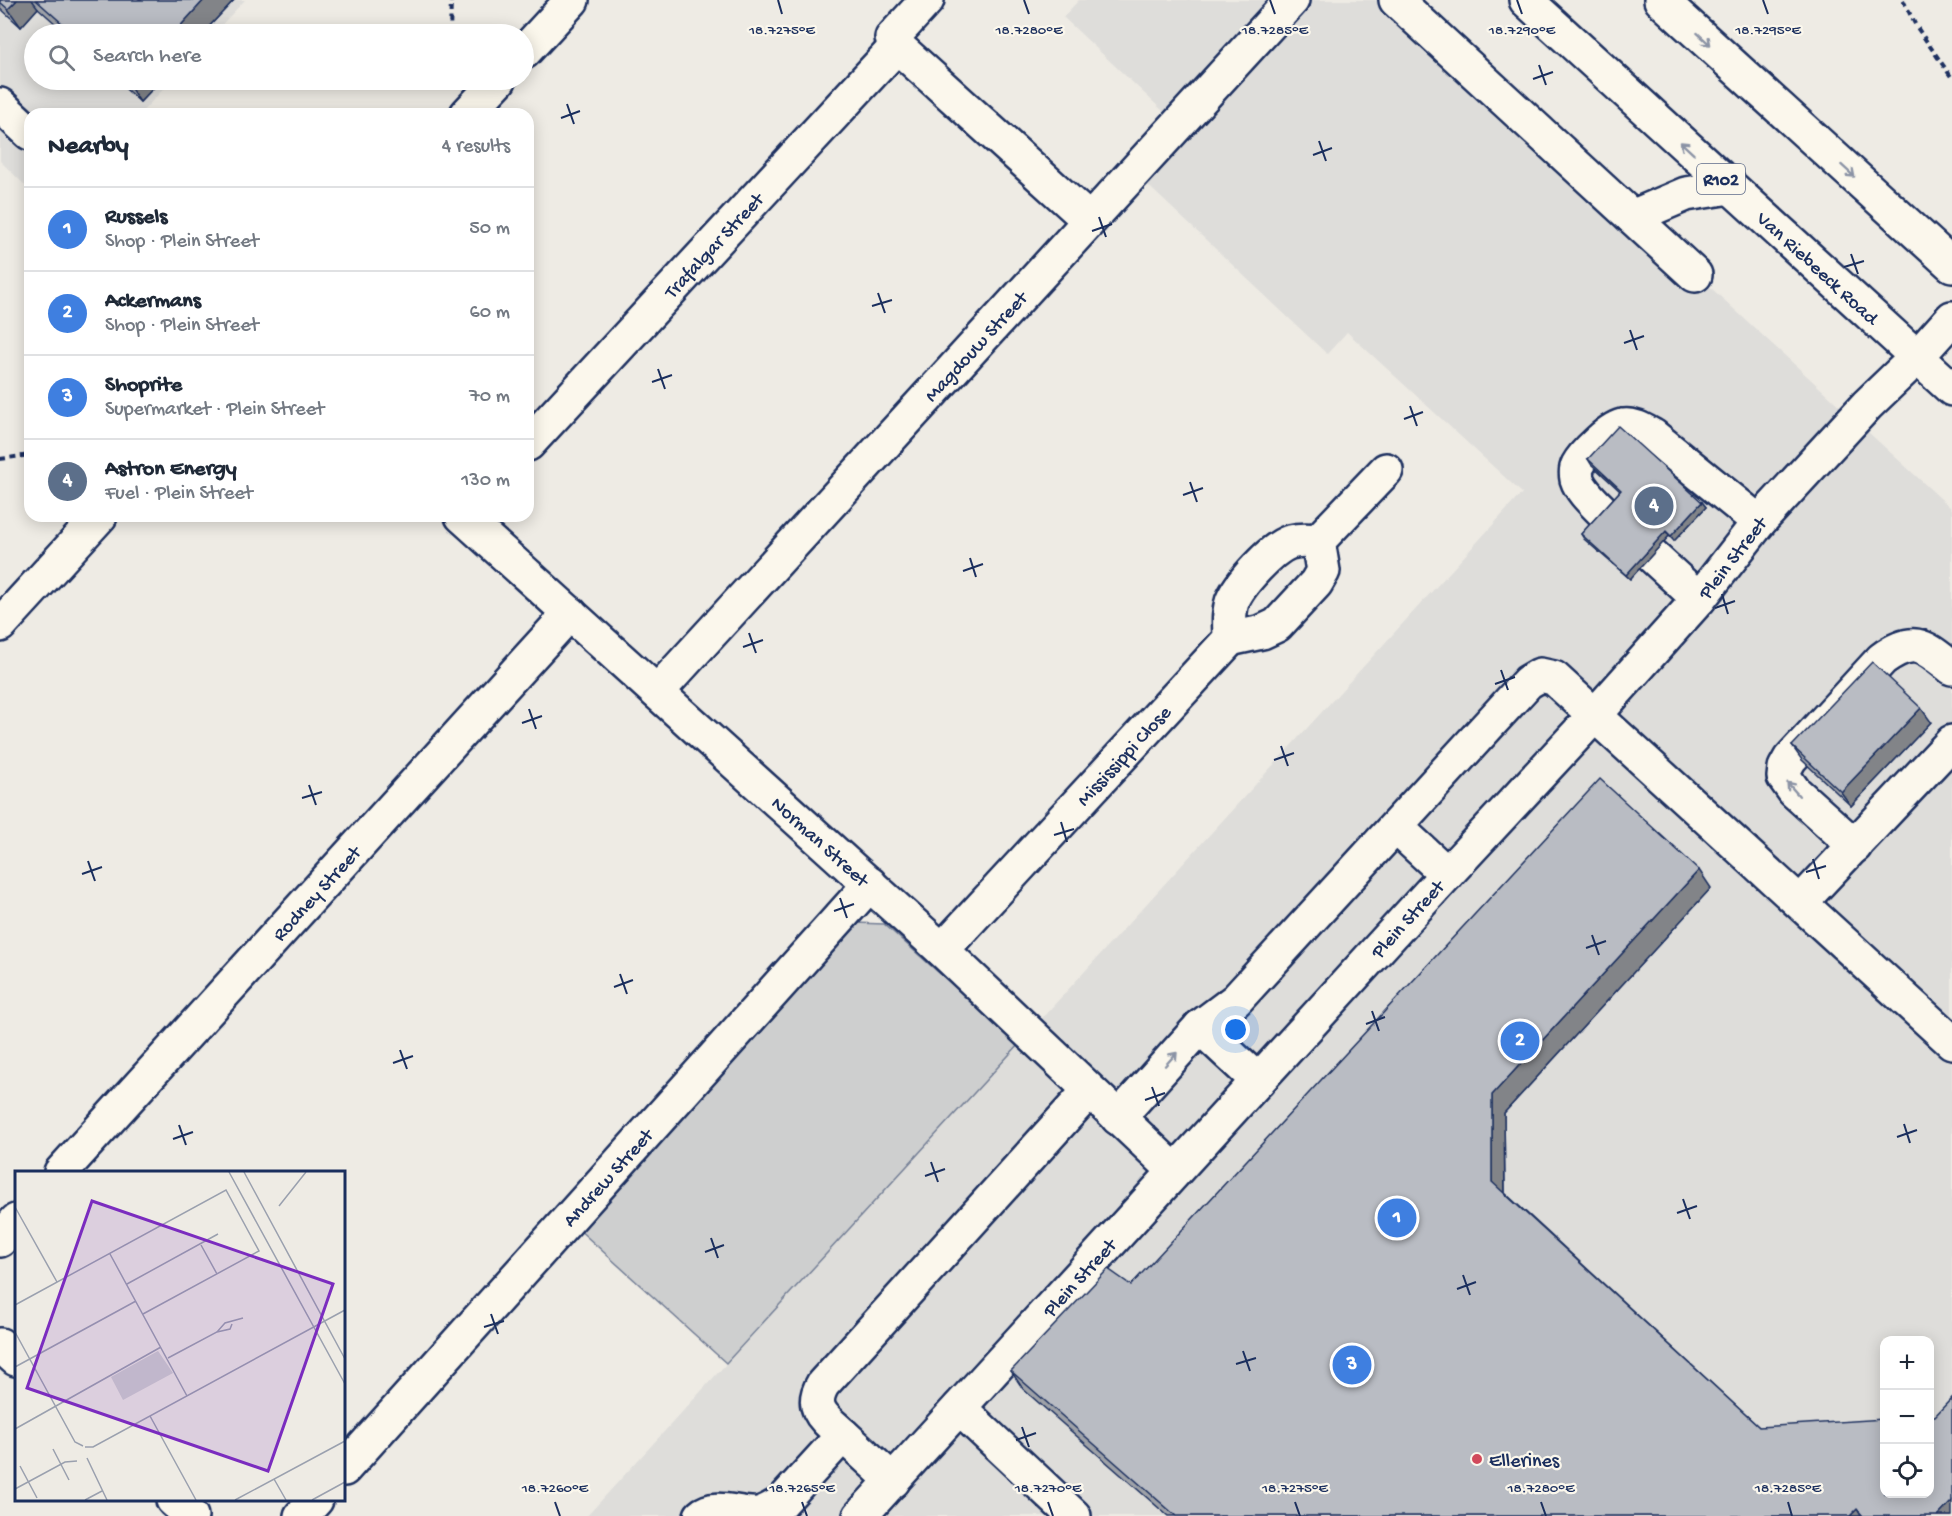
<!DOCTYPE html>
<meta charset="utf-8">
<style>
:root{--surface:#fff;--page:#f6f6f7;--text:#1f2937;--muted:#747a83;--line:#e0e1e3;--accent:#d1495b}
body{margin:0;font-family:"Gochi Hand",sans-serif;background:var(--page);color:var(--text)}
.controls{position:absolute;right:18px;bottom:18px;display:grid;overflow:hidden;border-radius:12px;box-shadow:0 3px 15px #0003}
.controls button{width:54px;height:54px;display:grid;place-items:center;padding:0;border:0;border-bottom:2px solid var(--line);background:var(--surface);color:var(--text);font:30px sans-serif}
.you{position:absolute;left:1236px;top:1030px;width:21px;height:21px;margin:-15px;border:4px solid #fff;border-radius:50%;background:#1a73e8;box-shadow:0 0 0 9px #1a73e833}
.badge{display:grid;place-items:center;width:39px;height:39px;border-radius:50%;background:var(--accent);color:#fff;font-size:20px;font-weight:700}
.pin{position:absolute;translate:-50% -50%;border:3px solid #fff;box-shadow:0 2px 6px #0006}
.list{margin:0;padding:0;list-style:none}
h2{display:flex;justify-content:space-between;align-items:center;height:78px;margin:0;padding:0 24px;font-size:26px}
h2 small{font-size:20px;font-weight:400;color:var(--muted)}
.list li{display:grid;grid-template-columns:39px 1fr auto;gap:18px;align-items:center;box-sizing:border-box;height:84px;padding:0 24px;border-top:2px solid var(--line)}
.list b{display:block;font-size:22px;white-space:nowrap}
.list p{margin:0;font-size:20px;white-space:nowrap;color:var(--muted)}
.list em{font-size:20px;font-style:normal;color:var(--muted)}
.icon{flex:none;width:33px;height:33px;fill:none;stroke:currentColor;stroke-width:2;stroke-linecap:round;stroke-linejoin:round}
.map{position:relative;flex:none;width:1952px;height:1516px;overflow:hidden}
.search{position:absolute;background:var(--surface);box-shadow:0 3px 15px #0003;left:24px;top:24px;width:510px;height:66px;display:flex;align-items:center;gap:15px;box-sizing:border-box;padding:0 21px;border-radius:33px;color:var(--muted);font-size:22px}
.panel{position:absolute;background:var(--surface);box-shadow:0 3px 15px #0003;left:24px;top:108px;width:510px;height:414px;border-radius:18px}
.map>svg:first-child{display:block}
.built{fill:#deddda;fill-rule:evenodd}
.green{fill:#cecfcf;stroke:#747f96;stroke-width:1.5}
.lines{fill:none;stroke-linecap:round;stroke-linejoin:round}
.minor-casing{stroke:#1b2f5e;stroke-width:38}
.major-casing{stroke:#1b2f5e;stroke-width:38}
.path{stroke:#1b2f5e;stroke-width:4;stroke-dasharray:6 4.5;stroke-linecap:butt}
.minor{stroke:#fbf7ec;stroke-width:33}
.major{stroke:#fbf7ec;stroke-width:33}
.wall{fill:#9fa2a8;stroke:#1b2f5e;stroke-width:1.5}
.shaded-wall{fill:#828488;stroke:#1b2f5e;stroke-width:1.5}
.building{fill:#b9bcc3;stroke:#1b2f5e;stroke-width:1.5}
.oneway{stroke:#8b93a5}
.ticks{fill:none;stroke:#1b2f5e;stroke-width:2}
.poi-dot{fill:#d1495b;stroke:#fbf7ec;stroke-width:2}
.labels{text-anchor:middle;stroke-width:4.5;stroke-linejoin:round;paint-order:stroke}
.shield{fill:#fbf7ec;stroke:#5e6b89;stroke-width:1.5}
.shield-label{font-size:18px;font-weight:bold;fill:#1b2f5e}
.street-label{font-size:20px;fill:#1b2f5e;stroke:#fbf7ec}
.poi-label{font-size:20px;fill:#1b2f5e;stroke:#fbf7ec;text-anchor:start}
.inset-road{fill:none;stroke:#9aa0ae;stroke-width:1.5}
.view{fill:#7b2cbf;fill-opacity:0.15;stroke:#7b2cbf;stroke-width:3}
.inset-edge{fill:none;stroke:#1b2f5e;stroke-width:3}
.ticks-label{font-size:15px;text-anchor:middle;fill:#1b2f5e;stroke:#fbf7ec;stroke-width:4.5;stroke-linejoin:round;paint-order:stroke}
</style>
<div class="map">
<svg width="1952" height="1516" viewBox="0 0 1952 1516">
<rect width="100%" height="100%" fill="#eeebe4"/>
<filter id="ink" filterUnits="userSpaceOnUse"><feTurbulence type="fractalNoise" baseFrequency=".0167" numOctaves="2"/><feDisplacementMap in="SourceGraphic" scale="12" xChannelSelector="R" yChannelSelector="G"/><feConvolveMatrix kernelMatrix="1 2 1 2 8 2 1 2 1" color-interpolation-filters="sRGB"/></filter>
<g filter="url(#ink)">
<path class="built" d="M 0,0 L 245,0 L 213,34 L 34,34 L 34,80 L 172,80 L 140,114 L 30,114 L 30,190 L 0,161 Z
M 1079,0 L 1397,0 L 1952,509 L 1952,1516 L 587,1516 L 1522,493 L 1347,332 L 1327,354 L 1136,174 L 1179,126 L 1063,17 ZM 1884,1340 L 1930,1340 L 1930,1494 L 1884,1494 Z"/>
<path class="green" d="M 855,923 L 884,924 L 1019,1044 L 726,1363 L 576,1227 Z"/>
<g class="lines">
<defs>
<g id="minor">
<path d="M 927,0 L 892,38 L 897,46 L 1089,220"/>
<path d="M 1396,0 L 1695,275"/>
<path d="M 524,52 L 572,0"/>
<path d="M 0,105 L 30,133"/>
<path d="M 467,114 L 499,80"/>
<path d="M 1632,217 L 1686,194 L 1730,187"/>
<path id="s1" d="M 528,444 L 897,46"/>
<path d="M 1606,515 C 1597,505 1581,492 1577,479 C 1576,474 1576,469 1578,465 C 1583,455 1611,427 1623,426 C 1633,424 1644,431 1653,436 L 1759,522"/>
<path id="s2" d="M 462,516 L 942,950 L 1175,1171"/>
<path d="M 1651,555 L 1699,599"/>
<path d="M 0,625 L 100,516"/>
<path d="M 1230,639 L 1262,632 L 1277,625 L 1316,583 L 1323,571 L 1318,541"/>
<path id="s3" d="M 657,692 L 1292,0"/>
<path d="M 1396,827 L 1447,874"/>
<path d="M 1855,846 L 1794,791 L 1784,777 L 1785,768 L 1790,759 L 1882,659 C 1915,635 1925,647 1952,668"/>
<path d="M 1801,902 L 1952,742"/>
<path id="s4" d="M 942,950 L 1230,639 C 1230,626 1228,614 1232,602 C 1239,584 1272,548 1290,542 C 1298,540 1309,540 1318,541 L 1386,470"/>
<path d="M 1200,1027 L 1258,1081"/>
<path d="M 1118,1118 L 1200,1027 L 1236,1000 L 1528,682 L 1540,675 L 1554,678 L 1952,1042"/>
<path id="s5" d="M 61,1172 L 570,613"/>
<path d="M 0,1240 L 16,1221"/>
<path d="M 0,1345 L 16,1359"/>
<path d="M 959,1408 L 1074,1516"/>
<path d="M 843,1435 C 826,1419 808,1409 823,1384 L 1089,1091"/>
<path id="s6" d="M 344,1469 L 870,884"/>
<path d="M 173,1500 L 191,1516"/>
<path d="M 301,1516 L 316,1500"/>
<path d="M 701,1516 C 715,1503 741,1516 758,1514 C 767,1512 773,1508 781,1503 L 843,1435 L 893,1481"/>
<path id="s7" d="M 860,1516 L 1447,874 L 1595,715 L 1699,599 L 1759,522 L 1867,405 L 1916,358 L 1952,318"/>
</g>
<g id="major">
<path id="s8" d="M 1526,0 L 1952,389"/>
<path d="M 1661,0 L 1952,265"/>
</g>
</defs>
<use href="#minor" class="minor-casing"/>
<use href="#major" class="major-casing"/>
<path class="path" d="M 1903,0 L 1916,26 L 1952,78
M 450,34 L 451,0
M 0,459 L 30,455"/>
<use href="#minor" class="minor"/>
<use href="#major" class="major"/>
</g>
<path class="wall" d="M 0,0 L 234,0 L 202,34 L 67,34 L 38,8 L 21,27 L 0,8 Z
M 116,80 L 161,80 L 140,102 Z
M 1588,459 L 1702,502 L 1706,507 L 1674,541 L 1669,536 L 1630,579 L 1584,539 L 1581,534 L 1620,491 L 1591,464 Z
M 1931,722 L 1851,806 L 1802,760 L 1792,746 Z
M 1711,888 L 1504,1113 L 1505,1193 L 1759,1427 L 1952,1516 L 1168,1516 L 1023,1389 L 1011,1371 Z"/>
<path class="shaded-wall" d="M 17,0 L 32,0 L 38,8 L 21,27 L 8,9 Z
M 204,0 L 234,0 L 202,34 L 173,34 Z
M 131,80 L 161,80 L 140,102 L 128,84 Z
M 1702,502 L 1706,507 L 1674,541 L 1671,536 Z
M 1666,531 L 1669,536 L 1630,579 L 1626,575 Z
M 1921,708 L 1931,722 L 1851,806 L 1841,792 Z
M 1699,870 L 1711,888 L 1504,1113 L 1505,1200 L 1492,1182 L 1492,1095 Z
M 1952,1501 L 1952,1516 L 1938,1516 Z
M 1857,1509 L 1861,1516 L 1850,1516 Z"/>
<path class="building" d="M 0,0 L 17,0 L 8,9 L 0,2 Z
M 36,0 L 204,0 L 173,34 L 74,34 Z
M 123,80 L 131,80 L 128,84 Z
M 1618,426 L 1702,502 L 1671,536 L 1666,531 L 1626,575 L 1581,534 L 1621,490 L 1588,459 Z
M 1872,662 L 1921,708 L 1841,792 L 1792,746 Z
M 1600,779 L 1699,870 L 1492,1095 L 1492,1182 L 1759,1427 L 1884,1419 L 1884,1494 L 1929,1494 L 1929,1416 L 1935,1416 L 1952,1398 L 1952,1501 L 1938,1516 L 1863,1516 L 1857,1509 L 1850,1516 L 1176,1516 L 1011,1371 L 1108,1269 L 1131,1285 Z"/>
<defs><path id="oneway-shaft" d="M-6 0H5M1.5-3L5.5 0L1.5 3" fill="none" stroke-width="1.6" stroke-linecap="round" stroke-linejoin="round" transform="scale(1.5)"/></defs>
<g class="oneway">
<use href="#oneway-shaft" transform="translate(1704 39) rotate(42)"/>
<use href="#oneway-shaft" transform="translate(1687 148) rotate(-137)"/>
<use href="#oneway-shaft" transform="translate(1848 171) rotate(42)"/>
<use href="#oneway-shaft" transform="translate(1793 789) rotate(-131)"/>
<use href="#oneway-shaft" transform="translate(1171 1059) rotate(-48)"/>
</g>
</g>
<path class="ticks" d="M 778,0 L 782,14M 1024,0 L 1029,14M 1270,0 L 1275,14M 1517,0 L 1522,14M 1763,0 L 1768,14M 1539,65 L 1546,85M 1533,79 L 1553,72M 567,104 L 574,124M 561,118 L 580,111M 1319,141 L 1326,161M 1313,155 L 1332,148M 1099,217 L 1106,237M 1092,231 L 1112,224M 1851,254 L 1858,274M 1844,267 L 1864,261M 878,293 L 885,313M 872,306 L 892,300M 1630,330 L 1637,350M 1624,343 L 1644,336M 658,369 L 665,389M 652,382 L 672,375M 1410,406 L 1417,426M 1404,419 L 1423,412M 1190,482 L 1197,502M 1183,495 L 1203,488M 970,558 L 976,577M 963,571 L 983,564M 1722,594 L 1728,614M 1715,608 L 1735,601M 749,633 L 756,653M 743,647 L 763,640M 1501,670 L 1508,690M 1495,684 L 1515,677M 529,709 L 536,729M 522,723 L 542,716M 1281,746 L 1288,766M 1274,760 L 1294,753M 309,785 L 316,805M 302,798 L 322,792M 1061,822 L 1067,842M 1054,835 L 1074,829M 1813,859 L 1819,879M 88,861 L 95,881M 1806,872 L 1826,866M 82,874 L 102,867M 840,898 L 847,918M 834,911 L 854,904M 1592,935 L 1599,955M 1586,948 L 1606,941M 620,974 L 627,994M 614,987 L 633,980M 1372,1011 L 1379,1031M 1366,1024 L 1385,1017M 400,1050 L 407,1069M 393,1063 L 413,1056M 1152,1087 L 1159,1106M 1145,1100 L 1165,1093M 1904,1124 L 1910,1143M 179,1125 L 186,1145M 1897,1137 L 1917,1130M 173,1139 L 193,1132M 931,1162 L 938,1182M 925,1176 L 945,1169M 1683,1199 L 1690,1219M 1677,1213 L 1697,1206M 711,1238 L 718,1258M 705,1252 L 724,1245M 1463,1275 L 1470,1295M 1457,1289 L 1476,1282M 491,1314 L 498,1334M 484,1327 L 504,1321M 1243,1351 L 1250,1371M 1236,1364 L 1256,1358M 1022,1427 L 1029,1447M 1016,1440 L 1036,1433M 555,1502 L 560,1516M 802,1502 L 807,1516M 1048,1502 L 1053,1516M 1295,1502 L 1300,1516M 1541,1502 L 1546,1516M 1788,1502 L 1792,1516"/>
<circle class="poi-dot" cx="1477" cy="1459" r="6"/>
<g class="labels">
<rect class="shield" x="1697" y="164" width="48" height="30" rx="4.5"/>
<g class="shield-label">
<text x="1721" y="185">R102</text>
</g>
<g class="street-label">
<text dy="7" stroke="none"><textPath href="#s1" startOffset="272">Trafalgar Street</textPath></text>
<text dy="7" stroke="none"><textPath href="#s8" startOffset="396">Van Riebeeck Road</textPath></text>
<text dy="7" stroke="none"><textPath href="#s3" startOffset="470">Magdouw Street</textPath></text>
<text dy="7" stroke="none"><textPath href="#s7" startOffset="1296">Plein Street</textPath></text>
<text dy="7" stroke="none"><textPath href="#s4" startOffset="266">Mississippi Close</textPath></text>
<text dy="7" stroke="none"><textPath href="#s2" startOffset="484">Norman Street</textPath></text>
<text dy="7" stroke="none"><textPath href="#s5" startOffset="378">Rodney Street</textPath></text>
<text dy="7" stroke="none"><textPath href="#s7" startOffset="810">Plein Street</textPath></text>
<text dy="7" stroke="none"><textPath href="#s6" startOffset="393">Andrew Street</textPath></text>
<text dy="7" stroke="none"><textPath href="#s7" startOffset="324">Plein Street</textPath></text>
</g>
<g class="poi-label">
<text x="1489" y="1466">Ellerines</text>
</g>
</g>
<g transform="translate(15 1171)">
<rect width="330" height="330" fill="#eeebe4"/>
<path d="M 143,180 L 158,202 L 108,229 L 96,206 Z" fill="#cecfcf"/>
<path class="inset-road" d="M 214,1 L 330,213M 229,1 L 330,188M 264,35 L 291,1M 0,36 L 42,111M 186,74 L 202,103M 95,83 L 172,225M 112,113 L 203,63M 0,134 L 211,19 L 244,80 L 128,143M 0,161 L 60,271 L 68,275M 202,161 L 215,158 L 217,153M 153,187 L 202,161 L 210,152 L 228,147M 0,196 L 121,130M 135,245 L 181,329M 0,258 L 146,176M 70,276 L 78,276 L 330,139M 38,278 L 54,309M 72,287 L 92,329M 5,295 L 22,327M 259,308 L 271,329M 0,318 L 50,291 L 62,290M 70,329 L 87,320M 220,329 L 330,270M 297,329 L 330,311"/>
<path class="view" d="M 77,30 L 318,113 L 253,300 L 12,217 Z"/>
<rect width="330" height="330" class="inset-edge"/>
</g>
<g class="ticks-label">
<text x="1522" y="34">18.7290°E</text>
<text x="782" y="34">18.7275°E</text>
<text x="1029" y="34">18.7280°E</text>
<text x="1275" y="34">18.7285°E</text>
<text x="1768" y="34">18.7295°E</text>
<text x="555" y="1492">18.7260°E</text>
<text x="802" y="1492">18.7265°E</text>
<text x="1048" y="1492">18.7270°E</text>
<text x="1295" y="1492">18.7275°E</text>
<text x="1541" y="1492">18.7280°E</text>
<text x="1788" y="1492">18.7285°E</text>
</g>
</svg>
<div class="controls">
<button>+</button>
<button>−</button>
<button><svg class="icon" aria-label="locate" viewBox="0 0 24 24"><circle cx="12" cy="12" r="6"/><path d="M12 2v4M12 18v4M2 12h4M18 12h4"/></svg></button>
</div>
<div class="you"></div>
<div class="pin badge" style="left:1397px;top:1218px;background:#3f7fe0">1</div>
<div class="pin badge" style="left:1520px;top:1041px;background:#3f7fe0">2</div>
<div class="pin badge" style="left:1352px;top:1365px;background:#3f7fe0">3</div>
<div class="pin badge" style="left:1654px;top:506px;background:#5c6f8a">4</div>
<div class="search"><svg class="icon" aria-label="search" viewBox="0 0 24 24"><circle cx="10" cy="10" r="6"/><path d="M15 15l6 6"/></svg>Search here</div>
<section class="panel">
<h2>Nearby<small>4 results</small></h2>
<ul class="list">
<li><span class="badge" style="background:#3f7fe0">1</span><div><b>Russels</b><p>Shop · Plein Street</p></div><em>50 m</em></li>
<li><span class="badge" style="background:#3f7fe0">2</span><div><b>Ackermans</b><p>Shop · Plein Street</p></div><em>60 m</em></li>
<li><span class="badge" style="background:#3f7fe0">3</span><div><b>Shoprite</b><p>Supermarket · Plein Street</p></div><em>70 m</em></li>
<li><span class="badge" style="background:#5c6f8a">4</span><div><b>Astron Energy</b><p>Fuel · Plein Street</p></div><em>130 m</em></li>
</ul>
</section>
</div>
